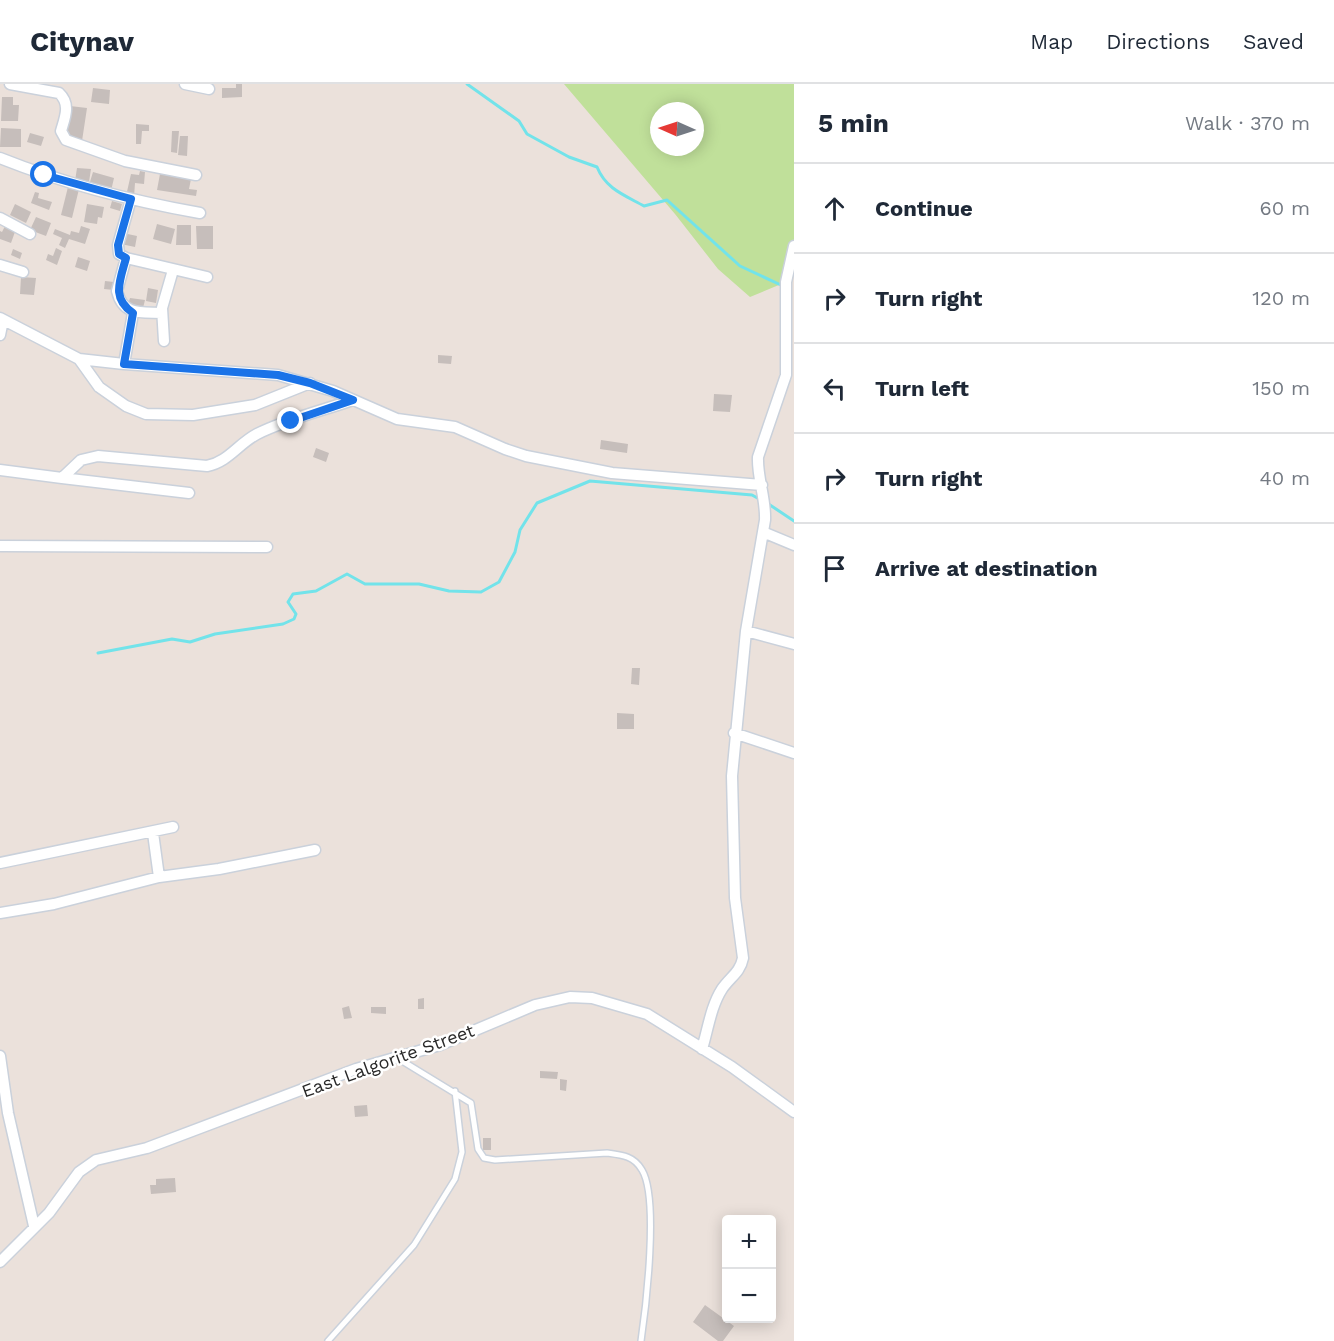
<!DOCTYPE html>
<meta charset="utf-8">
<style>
:root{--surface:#fff;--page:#f2f2f3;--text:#1f2937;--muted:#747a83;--line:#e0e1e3}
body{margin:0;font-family:"Work Sans",sans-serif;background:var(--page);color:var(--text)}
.controls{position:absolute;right:18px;bottom:18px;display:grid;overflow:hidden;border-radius:6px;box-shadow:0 3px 15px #0003}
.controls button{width:54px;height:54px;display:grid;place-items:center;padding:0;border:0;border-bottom:2px solid var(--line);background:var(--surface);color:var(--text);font:30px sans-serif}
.compass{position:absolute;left:650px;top:18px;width:54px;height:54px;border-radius:50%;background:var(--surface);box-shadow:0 3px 15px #0003;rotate:273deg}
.stop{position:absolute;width:18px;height:18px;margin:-14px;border:4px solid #1a73e8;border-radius:50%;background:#fff}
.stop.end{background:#1a73e8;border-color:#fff;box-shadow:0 2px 6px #0008}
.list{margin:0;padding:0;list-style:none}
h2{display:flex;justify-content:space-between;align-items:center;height:78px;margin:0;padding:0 24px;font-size:26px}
h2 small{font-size:20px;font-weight:400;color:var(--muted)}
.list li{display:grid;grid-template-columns:39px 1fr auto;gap:18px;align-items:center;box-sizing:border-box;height:90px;padding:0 24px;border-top:2px solid var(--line)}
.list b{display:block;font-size:22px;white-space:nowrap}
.list em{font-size:20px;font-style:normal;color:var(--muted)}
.icon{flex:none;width:33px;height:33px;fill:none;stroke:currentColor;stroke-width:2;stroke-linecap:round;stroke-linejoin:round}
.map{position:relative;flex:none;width:794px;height:1257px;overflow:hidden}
header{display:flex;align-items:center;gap:36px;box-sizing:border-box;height:84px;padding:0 30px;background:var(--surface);border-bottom:2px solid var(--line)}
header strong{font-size:28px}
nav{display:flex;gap:33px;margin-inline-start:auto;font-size:21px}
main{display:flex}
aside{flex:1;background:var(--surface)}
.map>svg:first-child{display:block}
.green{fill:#c0e09a;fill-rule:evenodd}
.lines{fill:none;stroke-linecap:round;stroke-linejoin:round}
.stream{stroke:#72e3ea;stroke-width:3}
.building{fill:#c6bebb}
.service-casing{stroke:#cad1db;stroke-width:8}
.minor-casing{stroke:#cad1db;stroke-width:13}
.service{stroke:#fff;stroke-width:5}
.minor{stroke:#fff;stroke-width:10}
.route{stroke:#1a73e8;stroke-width:8}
.labels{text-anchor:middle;stroke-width:5;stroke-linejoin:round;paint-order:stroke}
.street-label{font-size:18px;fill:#292929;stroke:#fff}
</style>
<header>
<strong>Citynav</strong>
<nav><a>Map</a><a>Directions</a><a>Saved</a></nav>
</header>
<main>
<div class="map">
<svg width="794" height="1257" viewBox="0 0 794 1257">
<rect width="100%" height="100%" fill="#ebe1db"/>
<path class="green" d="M 564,0 L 794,0 L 794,162 L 786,198 L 750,213 L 718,185 L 675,130 ZM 659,27 L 695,27 L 695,63 L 659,63 Z"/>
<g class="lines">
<path class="stream" d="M 467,0 L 519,37 L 527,50 L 569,73 L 597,83 C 606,105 624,111 644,122 L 667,116 L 740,182 L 783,202
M 767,419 L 794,437
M 98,569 L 172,555 L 190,558 L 215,550 L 283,540 L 294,535 L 296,530 L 288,518 L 293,510 L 316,507 L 347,490 L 365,500 L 419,500 L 449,507 L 481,508 L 499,498 L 515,468 L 520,446 L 537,419 L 590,397 L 752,411 L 761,416"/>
</g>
<path class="building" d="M 236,0 L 242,0 L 242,13 L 222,14 L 222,4 L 236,4 Z
M 93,4 L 110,6 L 109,20 L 91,18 Z
M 2,13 L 13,13 L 13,21 L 19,21 L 18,37 L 1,37 Z
M 70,22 L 87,24 L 82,57 L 65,54 Z
M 136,40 L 149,41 L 149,47 L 142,47 L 141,60 L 136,60 Z
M 1,44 L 21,45 L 21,63 L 0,63 Z
M 172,47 L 179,47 L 177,69 L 171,68 Z
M 30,49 L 44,53 L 41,62 L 27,58 Z
M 180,52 L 188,52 L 187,72 L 178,71 Z
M 77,84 L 91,85 L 89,98 L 75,97 Z
M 140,87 L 145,88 L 144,100 L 135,99 L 134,113 L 126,112 L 131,90 L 139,91 Z
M 93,88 L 114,94 L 111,107 L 89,101 Z
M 160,90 L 191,95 L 189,105 L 197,106 L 196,112 L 157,106 Z
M 68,103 L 79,105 L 72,134 L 61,131 Z
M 35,108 L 39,109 L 38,114 L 52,118 L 49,126 L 31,119 Z
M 112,117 L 122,120 L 120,127 L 110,124 Z
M 15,120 L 31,128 L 26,139 L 10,131 Z
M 87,120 L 104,123 L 102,134 L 98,133 L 97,140 L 84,138 Z
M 36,133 L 51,139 L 46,152 L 30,146 Z
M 157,140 L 175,145 L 171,160 L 153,155 Z
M 177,141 L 191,141 L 191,161 L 176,161 Z
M 5,142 L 16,145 L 11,159 L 0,155 L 0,147 L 2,148 Z
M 81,142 L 90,145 L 85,160 L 69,155 L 65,164 L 59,161 L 62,154 L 53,150 L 55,145 L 70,151 L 71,147 L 79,149 Z
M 196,142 L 213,142 L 213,165 L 197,165 Z
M 123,149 L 137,152 L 135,163 L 121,160 Z
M 56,164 L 62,167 L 57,181 L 46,176 L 48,170 L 53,172 Z
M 13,165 L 22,169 L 20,175 L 11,171 Z
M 78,173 L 90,177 L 87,187 L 75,183 Z
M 21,193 L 36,194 L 34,211 L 20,210 Z
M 105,197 L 114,198 L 114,206 L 104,205 Z
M 148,204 L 158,206 L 156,219 L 146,217 Z
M 130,214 L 145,216 L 143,224 L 128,221 Z
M 438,271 L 452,272 L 451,280 L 438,279 Z
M 714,310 L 732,311 L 730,328 L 713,327 Z
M 601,356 L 628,360 L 627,369 L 600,365 Z
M 316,364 L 329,369 L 326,378 L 313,373 Z
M 632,584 L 640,584 L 639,601 L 631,600 Z
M 617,629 L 634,630 L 634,645 L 617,645 Z
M 424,914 L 424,925 L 418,925 L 418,915 Z
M 349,922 L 352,934 L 344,935 L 342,924 Z
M 371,923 L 386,923 L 386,930 L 371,929 Z
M 540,987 L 558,988 L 557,995 L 540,994 Z
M 560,995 L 567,996 L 566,1007 L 560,1006 Z
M 367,1021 L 368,1032 L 355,1033 L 354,1022 Z
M 483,1054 L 491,1054 L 491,1066 L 483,1066 Z
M 175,1094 L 176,1108 L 151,1110 L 150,1101 L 156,1101 L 156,1095 Z
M 705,1221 L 734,1242 L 723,1257 L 718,1257 L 693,1238 Z"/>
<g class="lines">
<defs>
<path id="service" d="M 399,975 L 471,1019 L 478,1065 L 484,1074 L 495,1076 L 607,1069 C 622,1071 634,1072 642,1086 C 659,1114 646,1223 641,1257
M 328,1257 L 414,1161 L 455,1095 L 462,1068 L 455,1007"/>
<path id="minor" d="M 10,0 L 59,9 C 71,20 65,33 61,47 L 66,56 L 125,77 L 196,91
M 185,0 L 209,5
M 0,74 C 65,100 132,117 200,129
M 131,115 L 118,161 L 119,170 L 126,174 L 207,193
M 0,134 L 30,150
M 126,174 L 117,207 C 123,232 141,228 162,229
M 0,181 L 23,188
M 0,234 L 79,275 L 99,303 L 126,322 L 146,330 L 193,331 L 255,321 L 310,299
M 0,251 L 3,236
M 164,257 L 162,224 L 173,186
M 79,275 L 124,280 L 278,291 L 333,307 L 397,335 L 455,343 L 505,365 L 526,372 L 612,389 L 762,401
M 124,280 L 133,229
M 0,386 L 62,394 L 81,376 L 98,372 L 207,382 C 228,378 238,360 257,350 C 287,335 321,327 353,316
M 62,394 L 189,409
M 763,448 L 794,461
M 0,462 L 267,463
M 746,547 L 794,560
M 734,649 L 794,669
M 153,749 L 159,793
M 0,779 L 173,743
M 0,829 L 54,820 L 159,793 L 219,785 L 315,766
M 702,965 C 708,945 711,922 722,905 C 730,893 740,889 743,874 L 735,814 L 732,692 L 746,547 L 765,436 C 766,414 757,394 758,373 L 786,291 L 786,198 L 794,162
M 0,972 L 8,1029 L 34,1142
M 0,1178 L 49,1129 L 79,1088 L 96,1076 L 147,1064 L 356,985 L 440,961 L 535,921 L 570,913 L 592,914 L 647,930 L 732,983 L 794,1028"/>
</defs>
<use href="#service" class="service-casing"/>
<use href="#minor" class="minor-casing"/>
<use href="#service" class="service"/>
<use href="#minor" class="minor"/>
</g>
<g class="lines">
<path class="route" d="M 44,91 L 131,115 L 118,161 L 119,170 L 126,174 C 120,197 111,214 133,229 L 124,280 L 278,291 L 310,299 L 353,316 L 291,337"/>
</g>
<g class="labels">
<g class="street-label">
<text transform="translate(388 977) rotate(-20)" y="6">East Lalgorite Street</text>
</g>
</g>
</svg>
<div class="controls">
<button>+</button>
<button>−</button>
</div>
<svg class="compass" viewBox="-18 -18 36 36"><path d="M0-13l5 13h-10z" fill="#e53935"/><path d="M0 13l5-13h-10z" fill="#747a83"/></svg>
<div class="stop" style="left:44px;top:91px"></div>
<div class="stop end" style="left:291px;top:337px"></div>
</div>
<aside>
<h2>5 min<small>Walk · 370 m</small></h2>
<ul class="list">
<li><svg class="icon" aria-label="ahead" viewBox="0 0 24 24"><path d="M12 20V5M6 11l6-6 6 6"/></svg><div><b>Continue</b></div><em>60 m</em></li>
<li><svg class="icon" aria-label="right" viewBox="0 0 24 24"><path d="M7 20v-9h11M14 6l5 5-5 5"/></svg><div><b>Turn right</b></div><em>120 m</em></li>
<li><svg class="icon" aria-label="left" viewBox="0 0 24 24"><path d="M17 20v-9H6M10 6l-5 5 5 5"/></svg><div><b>Turn left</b></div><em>150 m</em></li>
<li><svg class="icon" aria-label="right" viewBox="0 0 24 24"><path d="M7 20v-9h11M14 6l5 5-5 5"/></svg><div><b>Turn right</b></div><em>40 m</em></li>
<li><svg class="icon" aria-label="arrive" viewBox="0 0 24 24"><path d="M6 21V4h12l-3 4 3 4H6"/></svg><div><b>Arrive at destination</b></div></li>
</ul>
</aside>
</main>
